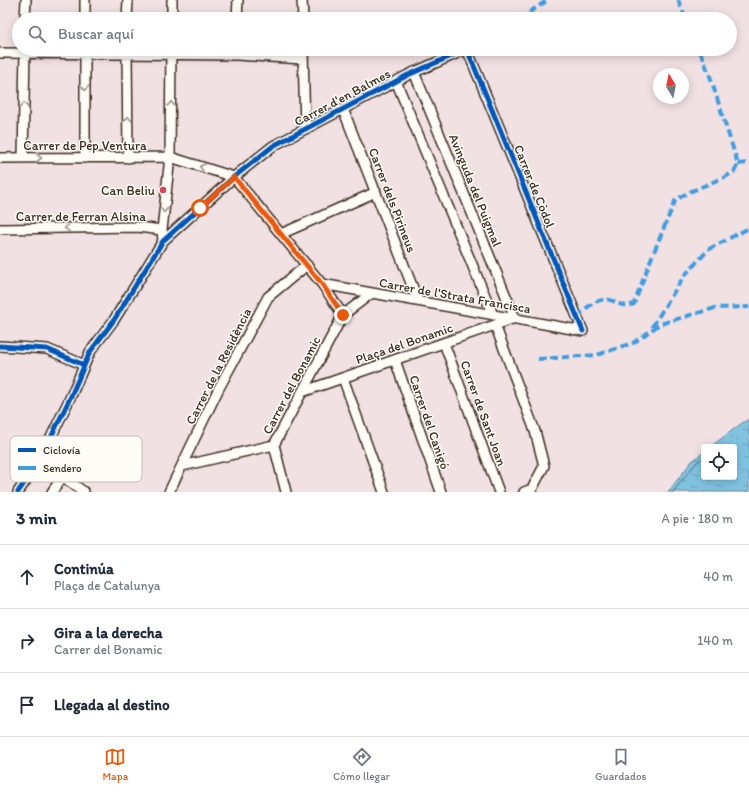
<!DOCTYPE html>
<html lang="es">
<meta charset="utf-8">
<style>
:root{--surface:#fff;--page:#f6f6f7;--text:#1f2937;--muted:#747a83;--line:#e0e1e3;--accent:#ea580c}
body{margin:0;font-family:Itim,sans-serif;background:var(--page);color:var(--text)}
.controls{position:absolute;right:12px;bottom:12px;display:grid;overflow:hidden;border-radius:4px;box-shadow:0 2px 10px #0003}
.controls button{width:36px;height:36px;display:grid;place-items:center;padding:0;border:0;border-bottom:1px solid var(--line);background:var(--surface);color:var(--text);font:20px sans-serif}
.compass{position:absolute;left:653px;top:68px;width:36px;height:36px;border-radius:50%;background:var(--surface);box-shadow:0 2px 10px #0003;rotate:350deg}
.stop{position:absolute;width:12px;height:12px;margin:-9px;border:3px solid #ea580c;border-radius:50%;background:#fff}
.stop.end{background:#ea580c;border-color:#fff;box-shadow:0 1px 4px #0008}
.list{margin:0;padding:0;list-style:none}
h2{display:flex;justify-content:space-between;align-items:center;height:52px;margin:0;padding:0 16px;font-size:17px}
h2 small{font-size:13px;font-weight:400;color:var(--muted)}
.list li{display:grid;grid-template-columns:26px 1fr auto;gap:12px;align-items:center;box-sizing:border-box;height:64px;padding:0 16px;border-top:1px solid var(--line)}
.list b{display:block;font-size:15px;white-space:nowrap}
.list p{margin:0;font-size:13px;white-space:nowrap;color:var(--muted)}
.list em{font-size:13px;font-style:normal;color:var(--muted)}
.icon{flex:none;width:22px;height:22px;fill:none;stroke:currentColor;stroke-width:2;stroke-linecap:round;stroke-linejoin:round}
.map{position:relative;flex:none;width:749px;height:492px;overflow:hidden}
.search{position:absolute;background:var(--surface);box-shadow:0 2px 10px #0003;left:12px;right:12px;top:12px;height:44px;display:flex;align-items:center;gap:10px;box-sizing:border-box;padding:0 14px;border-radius:22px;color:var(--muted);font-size:15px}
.sheet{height:244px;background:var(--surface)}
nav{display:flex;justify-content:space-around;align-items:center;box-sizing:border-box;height:56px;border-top:1px solid var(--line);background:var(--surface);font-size:11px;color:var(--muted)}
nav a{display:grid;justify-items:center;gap:2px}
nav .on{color:var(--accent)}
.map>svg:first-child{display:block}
.water{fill:url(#water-ripples);stroke:#648693}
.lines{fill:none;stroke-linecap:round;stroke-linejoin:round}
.shore{stroke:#57676c;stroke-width:1}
.minor-casing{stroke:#3b2a1e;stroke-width:12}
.minor{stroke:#fdfcf7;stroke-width:9}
.quiet{stroke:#3f9ce0;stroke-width:4;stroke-dasharray:8 4;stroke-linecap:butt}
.cycleway-casing{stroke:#fdfcf7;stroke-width:8}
.cycleway{stroke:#0057b8;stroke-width:5}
.oneway{stroke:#9c938a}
.route{stroke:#ea580c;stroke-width:5}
.poi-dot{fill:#d1495b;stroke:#fdfcf7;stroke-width:1.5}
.labels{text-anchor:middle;stroke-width:3;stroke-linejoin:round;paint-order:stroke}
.street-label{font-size:13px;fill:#3b2a1e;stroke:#fdfcf7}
.poi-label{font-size:13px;fill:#3b2a1e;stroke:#fdfcf7;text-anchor:end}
.key{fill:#fdfcf7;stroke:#c3bdb6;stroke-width:1}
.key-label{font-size:11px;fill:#3b2a1e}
</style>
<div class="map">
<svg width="749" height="492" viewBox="0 0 749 492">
<defs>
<pattern id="water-ripples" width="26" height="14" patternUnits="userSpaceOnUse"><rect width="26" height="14" fill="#80c3e1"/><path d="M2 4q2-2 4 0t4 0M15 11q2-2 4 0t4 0" fill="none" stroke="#6a9fb6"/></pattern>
</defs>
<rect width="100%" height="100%" fill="#f2e1e3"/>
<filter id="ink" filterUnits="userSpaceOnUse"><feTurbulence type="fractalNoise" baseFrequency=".025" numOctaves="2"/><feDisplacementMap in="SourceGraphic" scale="8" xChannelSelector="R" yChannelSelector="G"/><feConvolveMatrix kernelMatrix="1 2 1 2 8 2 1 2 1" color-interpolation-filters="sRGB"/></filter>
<g filter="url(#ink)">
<path class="water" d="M 749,419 L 749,492 L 668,492 L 692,461 L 704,452 L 704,477 L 734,477 L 734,447 L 710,447 L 742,423 Z"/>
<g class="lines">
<path class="shore" d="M 673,492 L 695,464 L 704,457"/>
<defs>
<path id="minor" d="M 85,0 L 85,19
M 302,0 L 303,19
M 25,19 L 26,0
M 127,19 L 128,0
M 172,19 L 172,0
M 237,19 L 238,0
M 85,49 L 85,158
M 127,49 L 128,158
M 303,49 L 305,129
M 0,53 L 237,55 L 303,59
M 396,81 L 493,315
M 343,109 L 418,301
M 0,158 L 170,157 L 234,177
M 23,158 L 25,49
M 234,177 L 322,284 L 343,315 L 274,445 L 286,492
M 0,229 L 138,227 L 162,230
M 281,234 L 376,192
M 163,241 L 162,230 L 170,157 L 171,49
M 322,284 L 583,331
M 343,315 L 372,293
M 495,325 L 535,431 L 544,466 L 532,489 L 524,492
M 444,343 L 499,492
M 0,346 L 47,349 L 84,365
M 395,360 L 441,492
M 343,378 L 384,492
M 302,392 L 515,318 L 414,72
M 40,460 L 84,492
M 182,466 L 274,445
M 18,492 L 40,460 L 71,396 L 90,352 L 114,320 L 163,241 L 234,177 L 273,146 L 408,75 L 467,49 L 583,331
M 52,492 L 63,476
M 169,492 L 219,388 L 268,297 L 307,265"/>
</defs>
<use href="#minor" class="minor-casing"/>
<use href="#minor" class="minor"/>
<path class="quiet" d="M 678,0 L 686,19
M 519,19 L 548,0
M 738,164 L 749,163
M 577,317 C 586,308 599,295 613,301 C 621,305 625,307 634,304 L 649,264 L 675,201 L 687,193 L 727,176 L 734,172 L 738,164 L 710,76 L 699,49
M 652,327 L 684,276 L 709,249 L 749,228
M 538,359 L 597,355 L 633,343 L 660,324 L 715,308 L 749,307"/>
<defs>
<path id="cycleway" d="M 0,346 L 47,349 L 84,365
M 18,492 L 40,460 L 71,396 L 90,352 L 114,320 L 163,241 L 234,177 L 273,146 L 408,75 L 467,49 L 583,331"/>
</defs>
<use href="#cycleway" class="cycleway-casing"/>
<use href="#cycleway" class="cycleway"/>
</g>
<defs><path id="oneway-chevron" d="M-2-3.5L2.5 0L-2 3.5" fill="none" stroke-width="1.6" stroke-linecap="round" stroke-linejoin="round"/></defs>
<g class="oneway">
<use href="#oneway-chevron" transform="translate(85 88) rotate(90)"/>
<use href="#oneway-chevron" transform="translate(171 104) rotate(-89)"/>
<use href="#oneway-chevron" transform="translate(24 105) rotate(-89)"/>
<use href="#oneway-chevron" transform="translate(128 119) rotate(-91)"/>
<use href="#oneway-chevron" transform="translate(39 158)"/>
<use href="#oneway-chevron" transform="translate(202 167) rotate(-163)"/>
<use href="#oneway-chevron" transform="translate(164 210) rotate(96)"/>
<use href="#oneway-chevron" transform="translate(67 228) rotate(179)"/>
</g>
</g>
<g class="lines" filter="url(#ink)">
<path class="route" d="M 200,208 L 234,177 L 322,284 L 343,315"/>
</g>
<circle class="poi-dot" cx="163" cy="190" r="4"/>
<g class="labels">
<g class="street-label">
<text transform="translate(342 97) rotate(-28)" y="5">Carrer d'en Balmes</text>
<text x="85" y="150">Carrer de Pep Ventura</text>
<text transform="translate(535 186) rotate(68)" y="5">Carrer de Còdol</text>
<text transform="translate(476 190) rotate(68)" y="5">Avinguda del Puigmal</text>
<text transform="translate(393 200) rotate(69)" y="5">Carrer dels Pirineus</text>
<text x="81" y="221">Carrer de Ferran Alsina</text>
<text transform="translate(455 295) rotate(10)" y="5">Carrer de l'Strata Francisca</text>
<text transform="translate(404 343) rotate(-19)" y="5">Plaça del Bonamic</text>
<text transform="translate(218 366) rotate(-63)" y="5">Carrer de la Residència</text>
<text transform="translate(291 385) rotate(-62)" y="5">Carrer del Bonamic</text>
<text transform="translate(484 413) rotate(70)" y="5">Carrer de Sant Joan</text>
<text transform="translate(430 422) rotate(71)" y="5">Carrer del Canigó</text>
</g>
<g class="poi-label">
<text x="155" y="195">Can Beliu</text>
</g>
</g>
<rect x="10" y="436" width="132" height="46" rx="6" class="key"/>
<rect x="18" y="448" width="18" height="4" fill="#0057b8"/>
<rect x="18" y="466" width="18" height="4" fill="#3f9ce0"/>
<g class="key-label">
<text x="43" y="454">Ciclovía</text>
<text x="43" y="472">Sendero</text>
</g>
</svg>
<div class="controls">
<button><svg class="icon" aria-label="locate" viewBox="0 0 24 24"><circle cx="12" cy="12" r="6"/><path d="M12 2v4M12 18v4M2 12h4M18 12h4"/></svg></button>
</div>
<svg class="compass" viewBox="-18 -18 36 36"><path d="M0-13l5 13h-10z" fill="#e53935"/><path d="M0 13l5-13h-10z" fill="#747a83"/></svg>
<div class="stop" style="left:200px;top:208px"></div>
<div class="stop end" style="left:343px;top:315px"></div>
<div class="search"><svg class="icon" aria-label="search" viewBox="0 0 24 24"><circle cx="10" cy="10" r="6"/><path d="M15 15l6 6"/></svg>Buscar aquí</div>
</div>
<section class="sheet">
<h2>3 min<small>A pie · 180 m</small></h2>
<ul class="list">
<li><svg class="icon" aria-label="ahead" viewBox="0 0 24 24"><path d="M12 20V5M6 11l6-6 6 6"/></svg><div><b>Continúa</b><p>Plaça de Catalunya</p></div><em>40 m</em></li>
<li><svg class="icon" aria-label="right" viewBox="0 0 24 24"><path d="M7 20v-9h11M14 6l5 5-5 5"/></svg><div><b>Gira a la derecha</b><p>Carrer del Bonamic</p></div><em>140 m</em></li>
<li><svg class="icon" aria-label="arrive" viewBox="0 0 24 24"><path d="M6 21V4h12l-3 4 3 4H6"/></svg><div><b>Llegada al destino</b></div></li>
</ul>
</section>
<nav>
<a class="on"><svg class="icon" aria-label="map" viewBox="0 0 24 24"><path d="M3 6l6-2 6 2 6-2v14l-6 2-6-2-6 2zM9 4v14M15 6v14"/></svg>Mapa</a>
<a><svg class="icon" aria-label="directions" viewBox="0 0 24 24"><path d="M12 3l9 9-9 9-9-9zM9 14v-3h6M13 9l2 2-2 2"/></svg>Cómo llegar</a>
<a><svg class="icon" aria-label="saved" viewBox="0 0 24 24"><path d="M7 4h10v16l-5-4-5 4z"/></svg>Guardados</a>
</nav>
